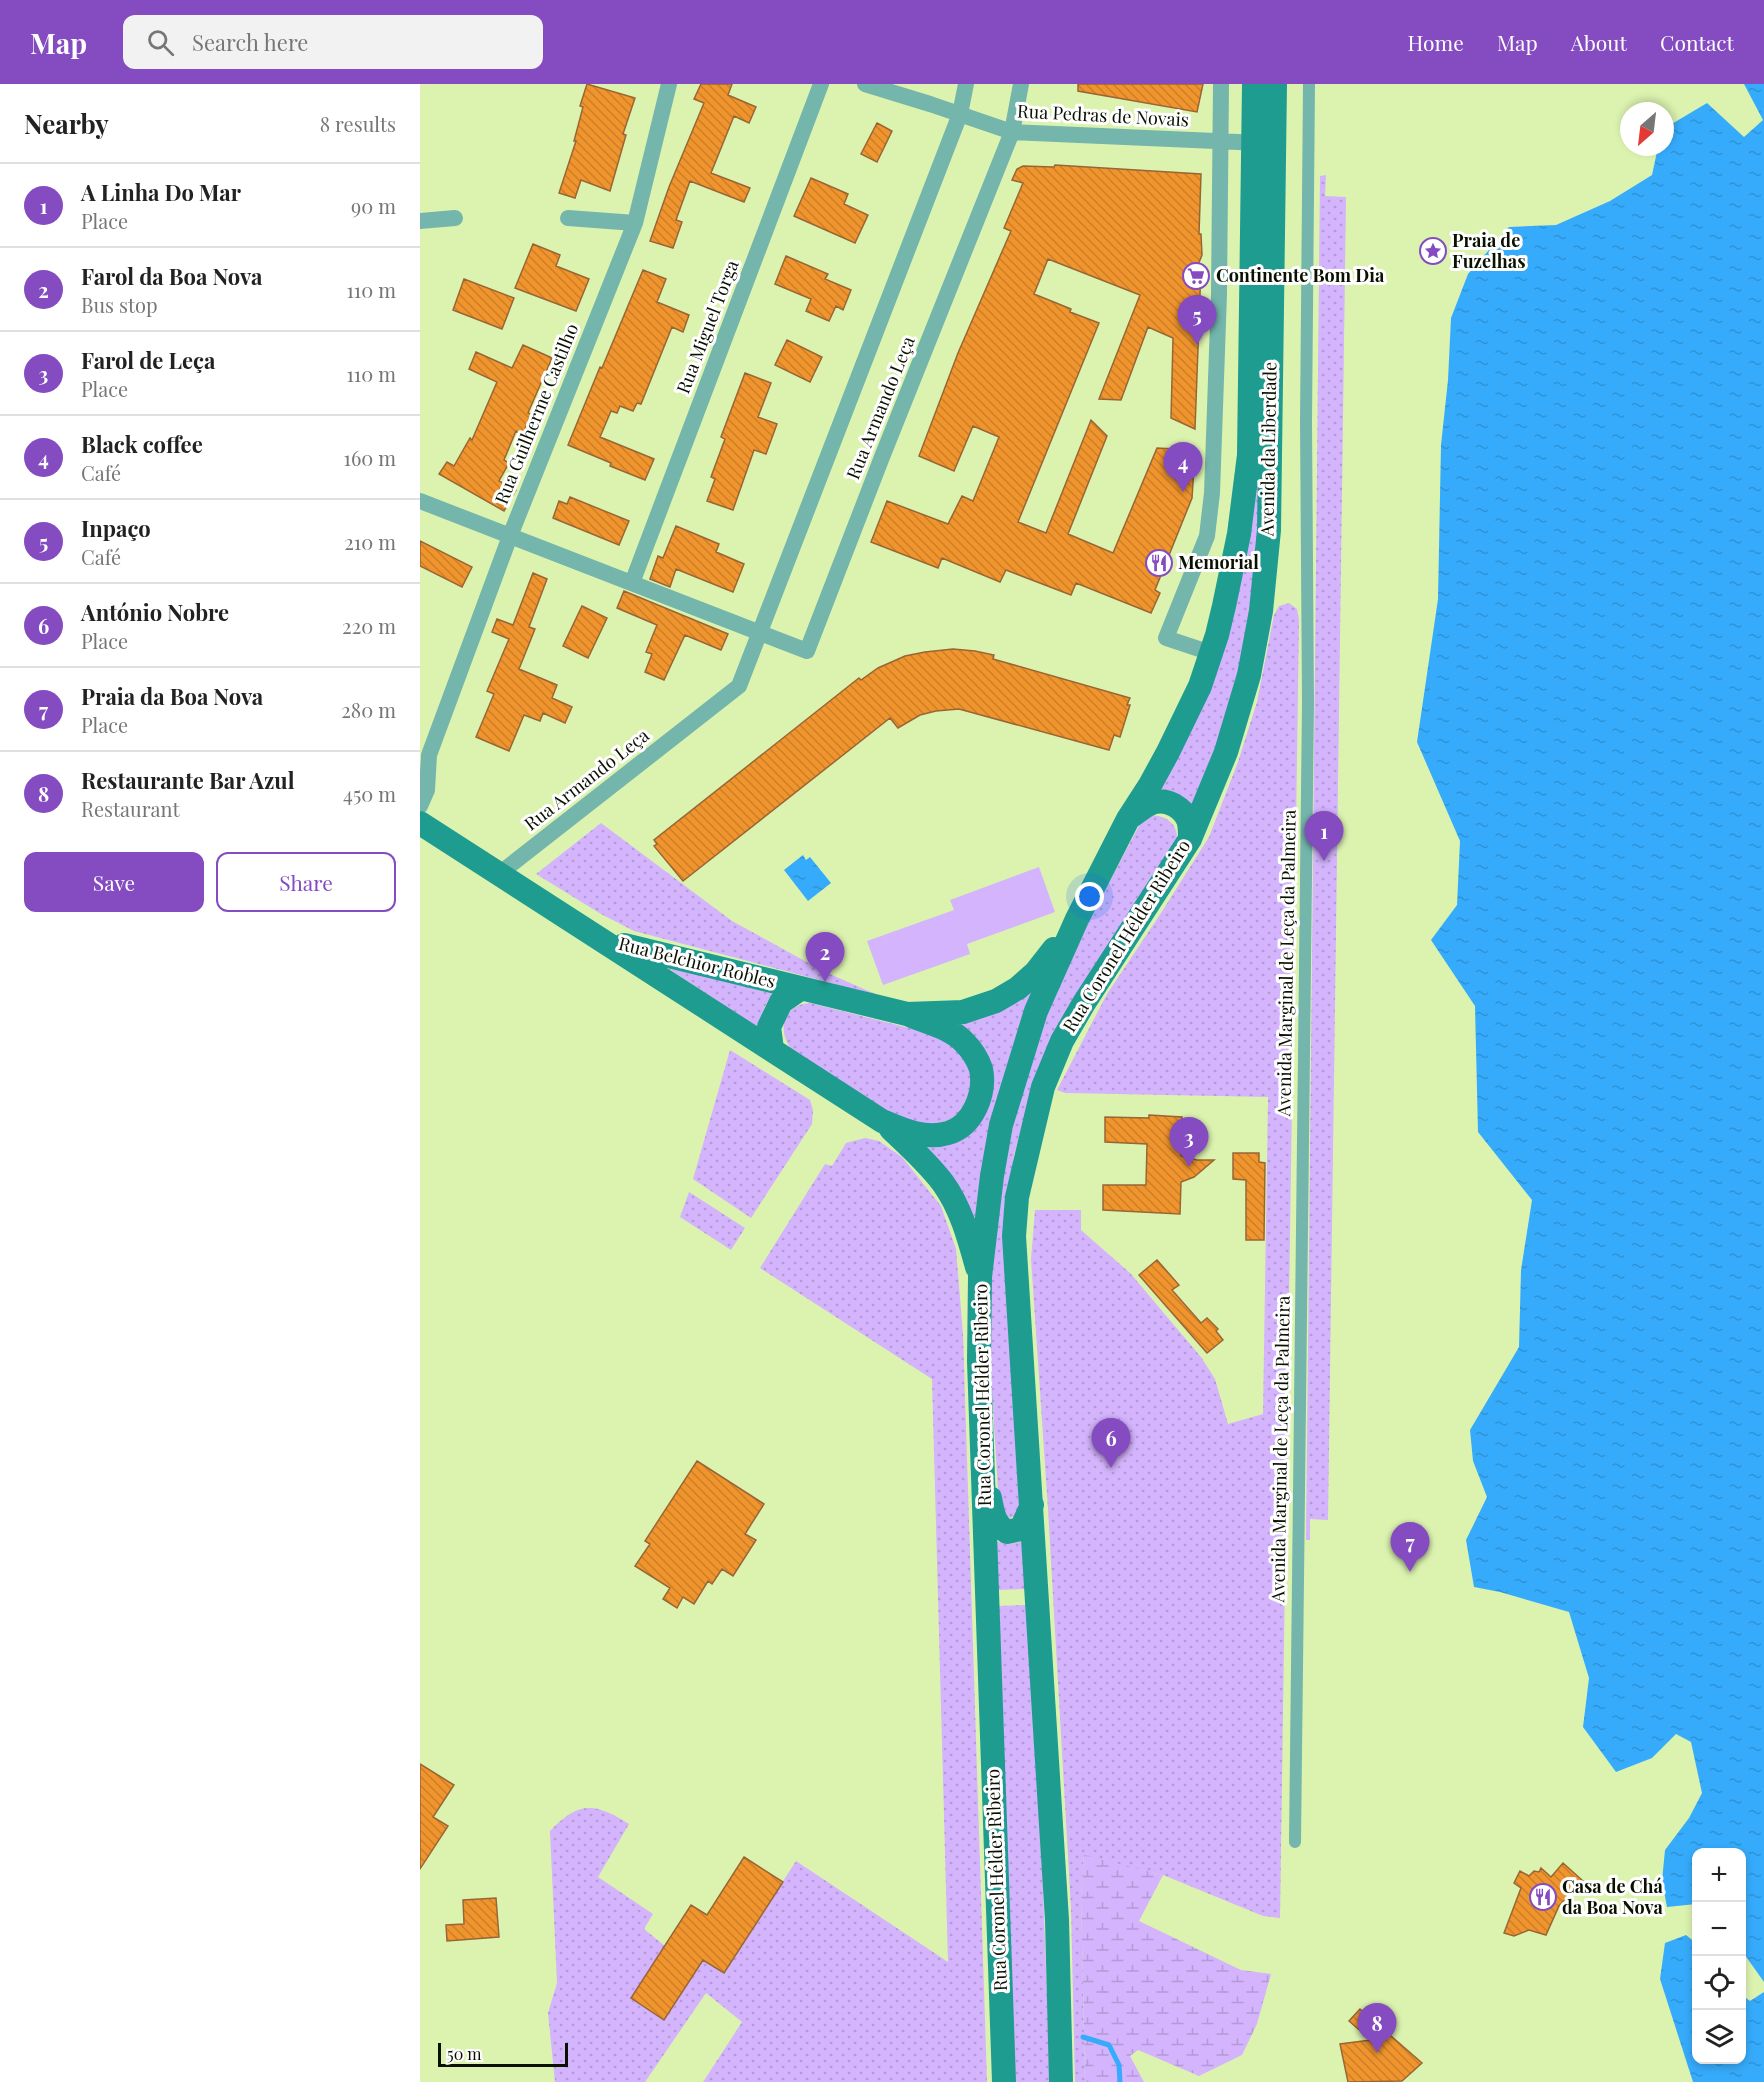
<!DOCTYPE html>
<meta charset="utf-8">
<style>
:root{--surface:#fff;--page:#f2f2f2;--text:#222;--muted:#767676;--line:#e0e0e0;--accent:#854bc1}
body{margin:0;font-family:"Playfair Display",serif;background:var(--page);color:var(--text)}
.controls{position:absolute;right:18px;bottom:18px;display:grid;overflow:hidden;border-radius:12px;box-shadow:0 3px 9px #0003}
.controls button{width:54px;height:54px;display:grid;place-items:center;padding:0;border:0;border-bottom:2px solid var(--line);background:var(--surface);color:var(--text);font:30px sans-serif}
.compass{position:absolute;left:1200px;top:18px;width:54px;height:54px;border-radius:50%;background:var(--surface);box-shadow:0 3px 9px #0003;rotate:208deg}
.scale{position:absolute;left:18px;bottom:15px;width:130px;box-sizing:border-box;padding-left:6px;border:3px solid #0a1100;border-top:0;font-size:16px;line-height:21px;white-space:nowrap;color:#0a1100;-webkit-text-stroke:4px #fff;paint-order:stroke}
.you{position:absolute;left:670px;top:813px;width:21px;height:21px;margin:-15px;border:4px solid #fff;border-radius:50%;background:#1a73e8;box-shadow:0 0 0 9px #1a73e833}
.badge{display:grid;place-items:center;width:39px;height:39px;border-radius:50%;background:var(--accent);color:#fff;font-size:20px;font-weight:700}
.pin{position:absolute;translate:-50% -50px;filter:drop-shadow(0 2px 3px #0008)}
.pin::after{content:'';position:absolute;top:32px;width:21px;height:18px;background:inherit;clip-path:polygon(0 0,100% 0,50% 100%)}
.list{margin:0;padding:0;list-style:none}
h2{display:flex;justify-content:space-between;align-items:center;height:78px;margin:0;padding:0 24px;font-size:26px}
h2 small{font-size:20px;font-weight:400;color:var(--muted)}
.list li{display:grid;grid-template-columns:39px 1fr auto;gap:18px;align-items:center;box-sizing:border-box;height:84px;padding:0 24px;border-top:2px solid var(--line)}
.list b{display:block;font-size:22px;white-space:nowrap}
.list p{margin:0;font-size:20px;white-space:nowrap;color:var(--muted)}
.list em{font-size:20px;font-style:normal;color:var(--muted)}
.actions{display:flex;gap:12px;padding:18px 24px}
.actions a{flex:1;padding:14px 0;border:2px solid var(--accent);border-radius:12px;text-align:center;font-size:21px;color:var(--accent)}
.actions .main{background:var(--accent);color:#fff}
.icon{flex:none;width:33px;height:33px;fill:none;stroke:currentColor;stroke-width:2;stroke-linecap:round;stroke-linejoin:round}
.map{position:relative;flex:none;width:1344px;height:1998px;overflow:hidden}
header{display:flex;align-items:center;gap:36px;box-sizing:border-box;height:84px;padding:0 30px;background:var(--accent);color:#fff}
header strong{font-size:28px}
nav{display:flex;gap:33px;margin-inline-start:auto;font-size:21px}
.search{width:420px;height:54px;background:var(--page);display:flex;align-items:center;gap:15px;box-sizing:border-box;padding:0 21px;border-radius:12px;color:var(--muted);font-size:22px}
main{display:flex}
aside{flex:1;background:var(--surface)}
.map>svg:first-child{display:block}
.grass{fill:url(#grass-dots)}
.wetland{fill:url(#wetland-marsh)}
.pitch{fill:#d3b4fd}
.water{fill:url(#water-ripples)}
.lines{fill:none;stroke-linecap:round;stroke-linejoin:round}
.stream{stroke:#36abfb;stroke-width:5}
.building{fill:url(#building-back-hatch);stroke:#986635;stroke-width:1.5}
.pedestrian{stroke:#74b6ac;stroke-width:12}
.minor{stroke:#74b6ac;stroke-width:16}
.secondary{stroke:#1e9c8f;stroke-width:24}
.labels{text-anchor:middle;stroke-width:6;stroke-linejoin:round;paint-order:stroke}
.street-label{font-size:18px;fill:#0a1100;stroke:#fff}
.poi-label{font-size:18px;font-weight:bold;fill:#0a1100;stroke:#fff;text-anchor:start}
</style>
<header>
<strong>Map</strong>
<div class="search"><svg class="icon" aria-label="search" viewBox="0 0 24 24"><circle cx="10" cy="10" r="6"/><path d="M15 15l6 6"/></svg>Search here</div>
<nav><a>Home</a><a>Map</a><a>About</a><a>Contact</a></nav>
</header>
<main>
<aside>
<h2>Nearby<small>8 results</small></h2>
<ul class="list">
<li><span class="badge">1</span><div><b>A Linha Do Mar</b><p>Place</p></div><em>90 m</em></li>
<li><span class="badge">2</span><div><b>Farol da Boa Nova</b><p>Bus stop</p></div><em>110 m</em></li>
<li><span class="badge">3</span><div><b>Farol de Leça</b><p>Place</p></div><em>110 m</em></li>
<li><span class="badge">4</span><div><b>Black coffee</b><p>Café</p></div><em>160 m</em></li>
<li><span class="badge">5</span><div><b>Inpaço</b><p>Café</p></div><em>210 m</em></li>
<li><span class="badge">6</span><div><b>António Nobre</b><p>Place</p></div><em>220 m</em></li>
<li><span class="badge">7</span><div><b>Praia da Boa Nova</b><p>Place</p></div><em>280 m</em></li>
<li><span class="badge">8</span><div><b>Restaurante Bar Azul</b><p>Restaurant</p></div><em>450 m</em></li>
</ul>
<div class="actions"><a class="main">Save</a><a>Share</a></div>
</aside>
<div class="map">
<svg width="1344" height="1998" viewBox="0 0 1344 1998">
<defs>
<pattern id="grass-dots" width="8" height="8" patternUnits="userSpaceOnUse" patternTransform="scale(1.5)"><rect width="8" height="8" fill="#d3b4fd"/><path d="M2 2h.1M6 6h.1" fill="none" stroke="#b49ad7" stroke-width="1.8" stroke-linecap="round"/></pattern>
<pattern id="wetland-marsh" width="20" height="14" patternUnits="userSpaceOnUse" patternTransform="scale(1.5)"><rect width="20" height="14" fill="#d3b4fd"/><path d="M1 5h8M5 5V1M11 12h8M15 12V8" fill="none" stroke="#b49ad7"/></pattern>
<pattern id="water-ripples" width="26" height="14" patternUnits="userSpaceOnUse" patternTransform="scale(1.5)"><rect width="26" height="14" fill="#36abfb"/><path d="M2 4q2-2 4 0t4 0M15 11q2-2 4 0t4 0" fill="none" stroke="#2e92d5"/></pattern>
<pattern id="building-back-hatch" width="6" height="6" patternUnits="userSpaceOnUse" patternTransform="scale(1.5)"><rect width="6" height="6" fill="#f0952e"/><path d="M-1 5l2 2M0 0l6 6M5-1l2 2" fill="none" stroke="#cc7f27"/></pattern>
</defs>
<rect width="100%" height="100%" fill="#dcf3b0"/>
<path class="grass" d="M 906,91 L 905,112 L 926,113 L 908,1436 L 890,1435 L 890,1456 L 886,1456 L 900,92 Z
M 837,352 L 842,401 L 830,544 L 814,612 L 775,724 L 759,711 L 741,705 L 792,597 Z
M 869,519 L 877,525 L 879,536 L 860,1834 L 843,1832 L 743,1791 L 664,1772 L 661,1811 L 665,1998 L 655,1998 L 651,1824 L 628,1425 L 611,1175 L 615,1126 L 661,1126 L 661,1146 L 710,1189 L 781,1273 L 795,1295 L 808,1340 L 843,1330 L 848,1013 L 645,1009 L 637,1006 L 687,910 L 741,829 L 789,753 L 818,678 L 837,618 L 854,531 L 859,522 Z
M 731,731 C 747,732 758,740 757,756 L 608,1020 L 594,1071 L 588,1114 L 600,1426 L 596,1432 L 590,1434 L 582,1430 L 579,1423 L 571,1291 L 570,1224 L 573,1171 L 581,1104 L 599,1011 L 622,939 L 657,859 L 722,736 Z
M 181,739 L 312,837 L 405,888 L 460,912 L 214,847 L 181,830 L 116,790 Z
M 243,881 L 354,910 C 344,920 341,931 340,945 Z
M 618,898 L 555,1147 L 499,1060 L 569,1014 L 532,938 Z
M 390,919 L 521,952 L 542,966 L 551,985 L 552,1006 L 538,1030 L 529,1036 L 508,1043 L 483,1037 L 370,964 C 357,943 364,921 390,919 Z
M 310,966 L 390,1016 L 393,1026 L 392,1040 L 331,1134 L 273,1095 Z
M 445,1054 L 459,1057 L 482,1073 L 521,1122 L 536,1165 L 543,1250 L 567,1998 L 283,1998 L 322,1938 L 286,1909 L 225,1998 L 135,1998 L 128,1929 L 137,1899 L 130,1747 C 159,1716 176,1719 209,1740 L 178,1793 L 233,1830 L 224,1845 L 245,1862 L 211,1914 L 244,1936 L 283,1876 L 304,1889 L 376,1777 L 528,1878 L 512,1295 L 340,1184 L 405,1080 L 412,1082 L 426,1059 Z
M 269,1108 L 325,1144 L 311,1166 L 260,1133 Z
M 574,1456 C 585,1461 593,1461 604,1456 L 606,1505 L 577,1506 Z
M 607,1521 L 623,1802 L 630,1998 L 594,1998 L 577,1522 Z"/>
<path class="wetland" d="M 664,1771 L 743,1791 L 719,1837 L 821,1886 L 851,1890 L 837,1940 L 822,1971 L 779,1992 L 718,1966 L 710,1972 L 724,1998 L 665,1998 L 661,1811 Z"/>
<path class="pitch" d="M 619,783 L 635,828 L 547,860 L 550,870 L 463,901 L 447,857 L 534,826 L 530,816 Z"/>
<path class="water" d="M 1324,0 L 1344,0 L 1344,1898 L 1322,1867 L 1322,1768 L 1276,1768 L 1276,1820 L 1247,1823 L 1242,1797 L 1245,1766 L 1269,1734 L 1282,1709 L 1271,1658 L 1256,1650 L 1232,1674 L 1196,1688 L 1163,1643 L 1169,1594 L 1149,1528 L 1080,1508 L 1054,1503 L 1046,1456 L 1067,1413 L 1053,1377 L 1050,1346 L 1099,1263 L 1101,1186 L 1112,1116 L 1058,1048 L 1055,922 L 1011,856 L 1037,821 L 1040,757 L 997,658 L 1018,515 L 1021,361 L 1028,296 L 1031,234 L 1048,190 L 1089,143 L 1136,141 L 1190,117 L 1232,91 L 1238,63 L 1245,63 L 1245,44 L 1287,19 L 1324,53 L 1343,36 Z
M 383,771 L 386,776 L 390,773 L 411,799 L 388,817 L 364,786 Z
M 1266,1851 L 1276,1859 L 1276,1976 L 1322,1976 L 1322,1911 L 1330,1917 L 1344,1908 L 1344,1998 L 1273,1998 L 1240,1895 L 1245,1859 Z"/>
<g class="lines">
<path class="stream" d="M 663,1953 L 689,1961 L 699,1981 L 700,1998"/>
</g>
<path class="building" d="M 167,0 L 215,14 L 203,50 L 206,51 L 190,107 L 161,96 L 155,114 L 139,109 L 156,57 L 154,57 L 163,23 L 160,22 Z
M 281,0 L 312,0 L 308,11 L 336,23 L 329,39 L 314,32 L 291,89 L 330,104 L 324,118 L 270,97 L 256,136 L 262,138 L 253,164 L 230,157 L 249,103 L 284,19 L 274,15 Z
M 658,0 L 783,0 L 777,28 L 658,7 Z
M 457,39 L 472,47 L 457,78 L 441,70 Z
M 635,81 L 781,90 L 779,150 L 781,150 L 782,171 L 778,181 L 781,183 L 775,345 L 751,334 L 753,254 L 728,243 L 701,316 L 679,315 L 720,211 L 628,175 L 614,210 L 651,225 L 650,228 L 679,239 L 598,438 L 626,449 L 671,336 L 687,352 L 648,450 L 693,469 L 737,364 L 775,366 L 772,414 L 735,506 L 740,509 L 731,529 L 656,499 L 651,511 L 586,486 L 580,498 L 522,474 L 518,484 L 451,458 L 467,417 L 528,440 L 542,412 L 553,417 L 579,353 L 553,342 L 534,387 L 499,372 L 538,269 L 591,147 L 584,144 L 603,99 L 592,96 L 597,85 L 603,82 L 634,83 Z
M 391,94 L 428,110 L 424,120 L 448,131 L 435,159 L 374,132 Z
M 113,160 L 140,171 L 136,182 L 169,195 L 156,227 L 95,204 Z
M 366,172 L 408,190 L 405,195 L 431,206 L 423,226 L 416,222 L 409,237 L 386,227 L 391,215 L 355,200 Z
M 223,186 L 246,195 L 237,218 L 269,231 L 263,248 L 252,243 L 221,320 L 217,319 L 213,327 L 200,322 L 197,329 L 191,327 L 180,353 L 234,375 L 225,396 L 190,382 L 191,379 L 148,361 L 180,283 L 182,284 Z
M 44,195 L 94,214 L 82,245 L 33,226 Z
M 367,256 L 402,273 L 390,298 L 355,281 Z
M 103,261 L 132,274 L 108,329 L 111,330 L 103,350 L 96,347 L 84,376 L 89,379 L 79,397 L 96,406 L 84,427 L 19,390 L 27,378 L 34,382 L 50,354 L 52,356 L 77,298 L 49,285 L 56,268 L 92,284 Z
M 325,289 L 351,299 L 338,333 L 357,340 L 346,370 L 334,366 L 313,426 L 287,417 L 295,395 L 291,393 L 305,355 L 301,353 Z
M 150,413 L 209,437 L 199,461 L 133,434 L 139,417 L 147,420 Z
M 256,442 L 299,460 L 296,468 L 324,480 L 313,508 L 256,485 L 250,503 L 230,495 L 238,472 L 243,474 Z
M 0,457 L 52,483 L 42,503 L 0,482 Z
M 113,489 L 127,495 L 109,543 L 115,545 L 99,585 L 137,601 L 132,614 L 152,623 L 145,639 L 123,629 L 120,637 L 104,631 L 89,667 L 56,653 L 74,610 L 67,607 L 89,555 L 72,548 L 77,535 L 93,541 Z
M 204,507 L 308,550 L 301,566 L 265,551 L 244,596 L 225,588 L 232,570 L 226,568 L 237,541 L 197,524 Z
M 162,522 L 187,534 L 168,574 L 143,562 Z
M 533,565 L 555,567 L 574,571 L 573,575 L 710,614 L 707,621 L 710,621 L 700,653 L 694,651 L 689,666 L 539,625 L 516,627 L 500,631 L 478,644 L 470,634 L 263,797 L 234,762 L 237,760 L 234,756 L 439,594 L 441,596 L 458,584 L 485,572 L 505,568 Z
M 729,1031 L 762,1033 L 761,1072 L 777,1076 L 794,1076 L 774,1093 L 761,1098 L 760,1130 L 683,1126 L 683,1101 L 726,1101 L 727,1060 L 685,1058 L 685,1033 L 729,1034 Z
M 813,1069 L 839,1069 L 839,1078 L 845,1079 L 844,1156 L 826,1156 L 826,1096 L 813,1095 Z
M 737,1176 L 759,1201 L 752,1206 L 781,1239 L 787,1234 L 798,1245 L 796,1247 L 803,1256 L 787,1269 L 719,1191 Z
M 277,1377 L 344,1420 L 325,1450 L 336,1456 L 313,1492 L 302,1485 L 292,1500 L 288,1497 L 274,1520 L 263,1513 L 257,1524 L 243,1515 L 250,1504 L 215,1482 L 230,1460 L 225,1457 Z
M 0,1680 L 34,1701 L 13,1733 L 28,1742 L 0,1785 Z
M 324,1773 L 363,1798 L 304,1889 L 283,1876 L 244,1936 L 211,1914 L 271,1821 L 287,1831 Z
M 1143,1779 L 1163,1797 L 1139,1822 L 1126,1851 L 1109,1846 L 1094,1852 L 1084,1849 L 1101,1804 L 1094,1799 L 1100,1787 L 1109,1792 L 1114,1787 L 1119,1788 L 1121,1784 L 1131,1793 Z
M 76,1814 L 79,1853 L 27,1857 L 26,1841 L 44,1840 L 43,1816 Z
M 940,1925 L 1002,1979 L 982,1997 L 928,1998 L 920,1960 L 951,1956 L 929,1937 Z"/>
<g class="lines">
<path class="pedestrian" d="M 875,1758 L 888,619 L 886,338 L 889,0"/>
<path class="minor" d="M 445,0 L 510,20 L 592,48 L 841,59
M 148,134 L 215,139
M 0,137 L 35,134
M 0,417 L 387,567 L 462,373 L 592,48 L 601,0
M 212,499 L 401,0
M 791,569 L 746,554 L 787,452 L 792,409 L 799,210 L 801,0
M 0,722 L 7,706 L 9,671 L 90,452 L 215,139 L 249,0
M 79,790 L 319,602 L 540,30 L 546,0"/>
<path class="secondary" d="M 710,733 C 718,728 726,720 735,718 C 748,715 763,724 768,736 C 770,741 770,749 770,755
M 0,739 L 462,1037 C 483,1046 505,1056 528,1049 C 553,1042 566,1009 561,985 C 558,976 551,965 544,958 C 530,943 505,938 487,930
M 204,861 L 487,930 L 543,928 L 576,917 L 598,904 L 616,888 L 634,865
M 352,965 L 349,943 L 361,918 L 380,905
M 471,1045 C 489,1062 508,1079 523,1099 C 541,1124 549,1154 557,1183
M 570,1414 C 573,1429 574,1440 587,1448 L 601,1445 L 612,1421
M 584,1998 L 559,1277 L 560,1193 L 572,1092 L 581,1041 L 616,927 L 657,835 L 708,735 L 730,701 L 748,668 L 780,602 L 797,551 L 804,522 L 819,450 L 829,371 L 834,0
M 641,1998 L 637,1836 L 594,1152 L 597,1113 L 623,1003 L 642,957 L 664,919 L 770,755 L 806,668 L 829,591 L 841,527 L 849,446 L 855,0"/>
</g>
<defs>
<symbol id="sight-ring" viewBox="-11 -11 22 22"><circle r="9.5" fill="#fff" stroke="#854bc1" stroke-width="1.5"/><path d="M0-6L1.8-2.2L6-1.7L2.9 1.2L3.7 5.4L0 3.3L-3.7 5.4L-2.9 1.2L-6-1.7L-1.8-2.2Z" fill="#854bc1"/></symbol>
<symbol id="supermarket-ring" viewBox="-11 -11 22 22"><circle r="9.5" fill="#fff" stroke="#854bc1" stroke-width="1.5"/><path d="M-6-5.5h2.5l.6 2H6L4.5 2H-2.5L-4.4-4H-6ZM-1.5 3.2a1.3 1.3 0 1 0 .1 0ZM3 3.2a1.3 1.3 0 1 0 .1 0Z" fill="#854bc1"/></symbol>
<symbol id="restaurant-ring" viewBox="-11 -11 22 22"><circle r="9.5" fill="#fff" stroke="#854bc1" stroke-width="1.5"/><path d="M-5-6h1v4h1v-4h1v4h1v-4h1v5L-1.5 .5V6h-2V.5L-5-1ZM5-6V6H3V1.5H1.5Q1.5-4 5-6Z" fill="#854bc1"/></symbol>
</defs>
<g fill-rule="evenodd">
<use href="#sight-ring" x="998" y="152" width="30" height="30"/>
<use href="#supermarket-ring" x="761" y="177" width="30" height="30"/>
<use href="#restaurant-ring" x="724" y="464" width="30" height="30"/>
<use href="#restaurant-ring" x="1108" y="1798" width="30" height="30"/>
</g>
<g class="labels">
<g class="street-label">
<text transform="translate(683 32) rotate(3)" y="6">Rua Pedras de Novais</text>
<text transform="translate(288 243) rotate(-69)" y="6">Rua Miguel Torga</text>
<text transform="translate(461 324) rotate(-68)" y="6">Rua Armando Leça</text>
<text transform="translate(117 330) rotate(-68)" y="6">Rua Guilherme Castilho</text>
<text transform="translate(849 365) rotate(-89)" y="6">Avenida da Liberdade</text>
<text transform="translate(167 696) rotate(-38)" y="6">Rua Armando Leça</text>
<text transform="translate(707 852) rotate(-58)" y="6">Rua Coronel Hélder Ribeiro</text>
<text transform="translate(277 879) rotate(14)" y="6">Rua Belchior Robles</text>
<text transform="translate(867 879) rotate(-89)" y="6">Avenida Marginal de Leça da Palmeira</text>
<text transform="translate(563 1311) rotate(-91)" y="6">Rua Coronel Hélder Ribeiro</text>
<text transform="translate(861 1365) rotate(-89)" y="6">Avenida Marginal de Leça da Palmeira</text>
<text transform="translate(577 1796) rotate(-92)" y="6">Rua Coronel Hélder Ribeiro</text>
</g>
<g class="poi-label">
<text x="1032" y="163">Praia de<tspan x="1032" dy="21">Fuzelhas</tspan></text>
<text x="796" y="198">Continente Bom Dia</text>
<text x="758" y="485">Memorial</text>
<text x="1142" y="1809">Casa de Chá<tspan x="1142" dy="21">da Boa Nova</tspan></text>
</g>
</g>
</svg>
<div class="controls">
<button>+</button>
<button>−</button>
<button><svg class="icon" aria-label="locate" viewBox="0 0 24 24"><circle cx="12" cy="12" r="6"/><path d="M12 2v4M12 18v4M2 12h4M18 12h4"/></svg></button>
<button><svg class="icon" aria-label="layers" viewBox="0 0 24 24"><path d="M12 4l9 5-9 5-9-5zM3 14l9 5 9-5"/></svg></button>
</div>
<svg class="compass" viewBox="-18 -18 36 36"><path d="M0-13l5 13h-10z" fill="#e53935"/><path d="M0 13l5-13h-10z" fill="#767676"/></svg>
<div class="scale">50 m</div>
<div class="you"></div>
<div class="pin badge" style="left:904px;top:777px">1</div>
<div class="pin badge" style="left:405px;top:898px">2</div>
<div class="pin badge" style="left:769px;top:1083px">3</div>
<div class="pin badge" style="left:763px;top:408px">4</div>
<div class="pin badge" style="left:777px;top:261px">5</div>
<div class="pin badge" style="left:691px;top:1384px">6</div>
<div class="pin badge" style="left:990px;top:1488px">7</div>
<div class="pin badge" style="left:957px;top:1969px">8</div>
</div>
</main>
